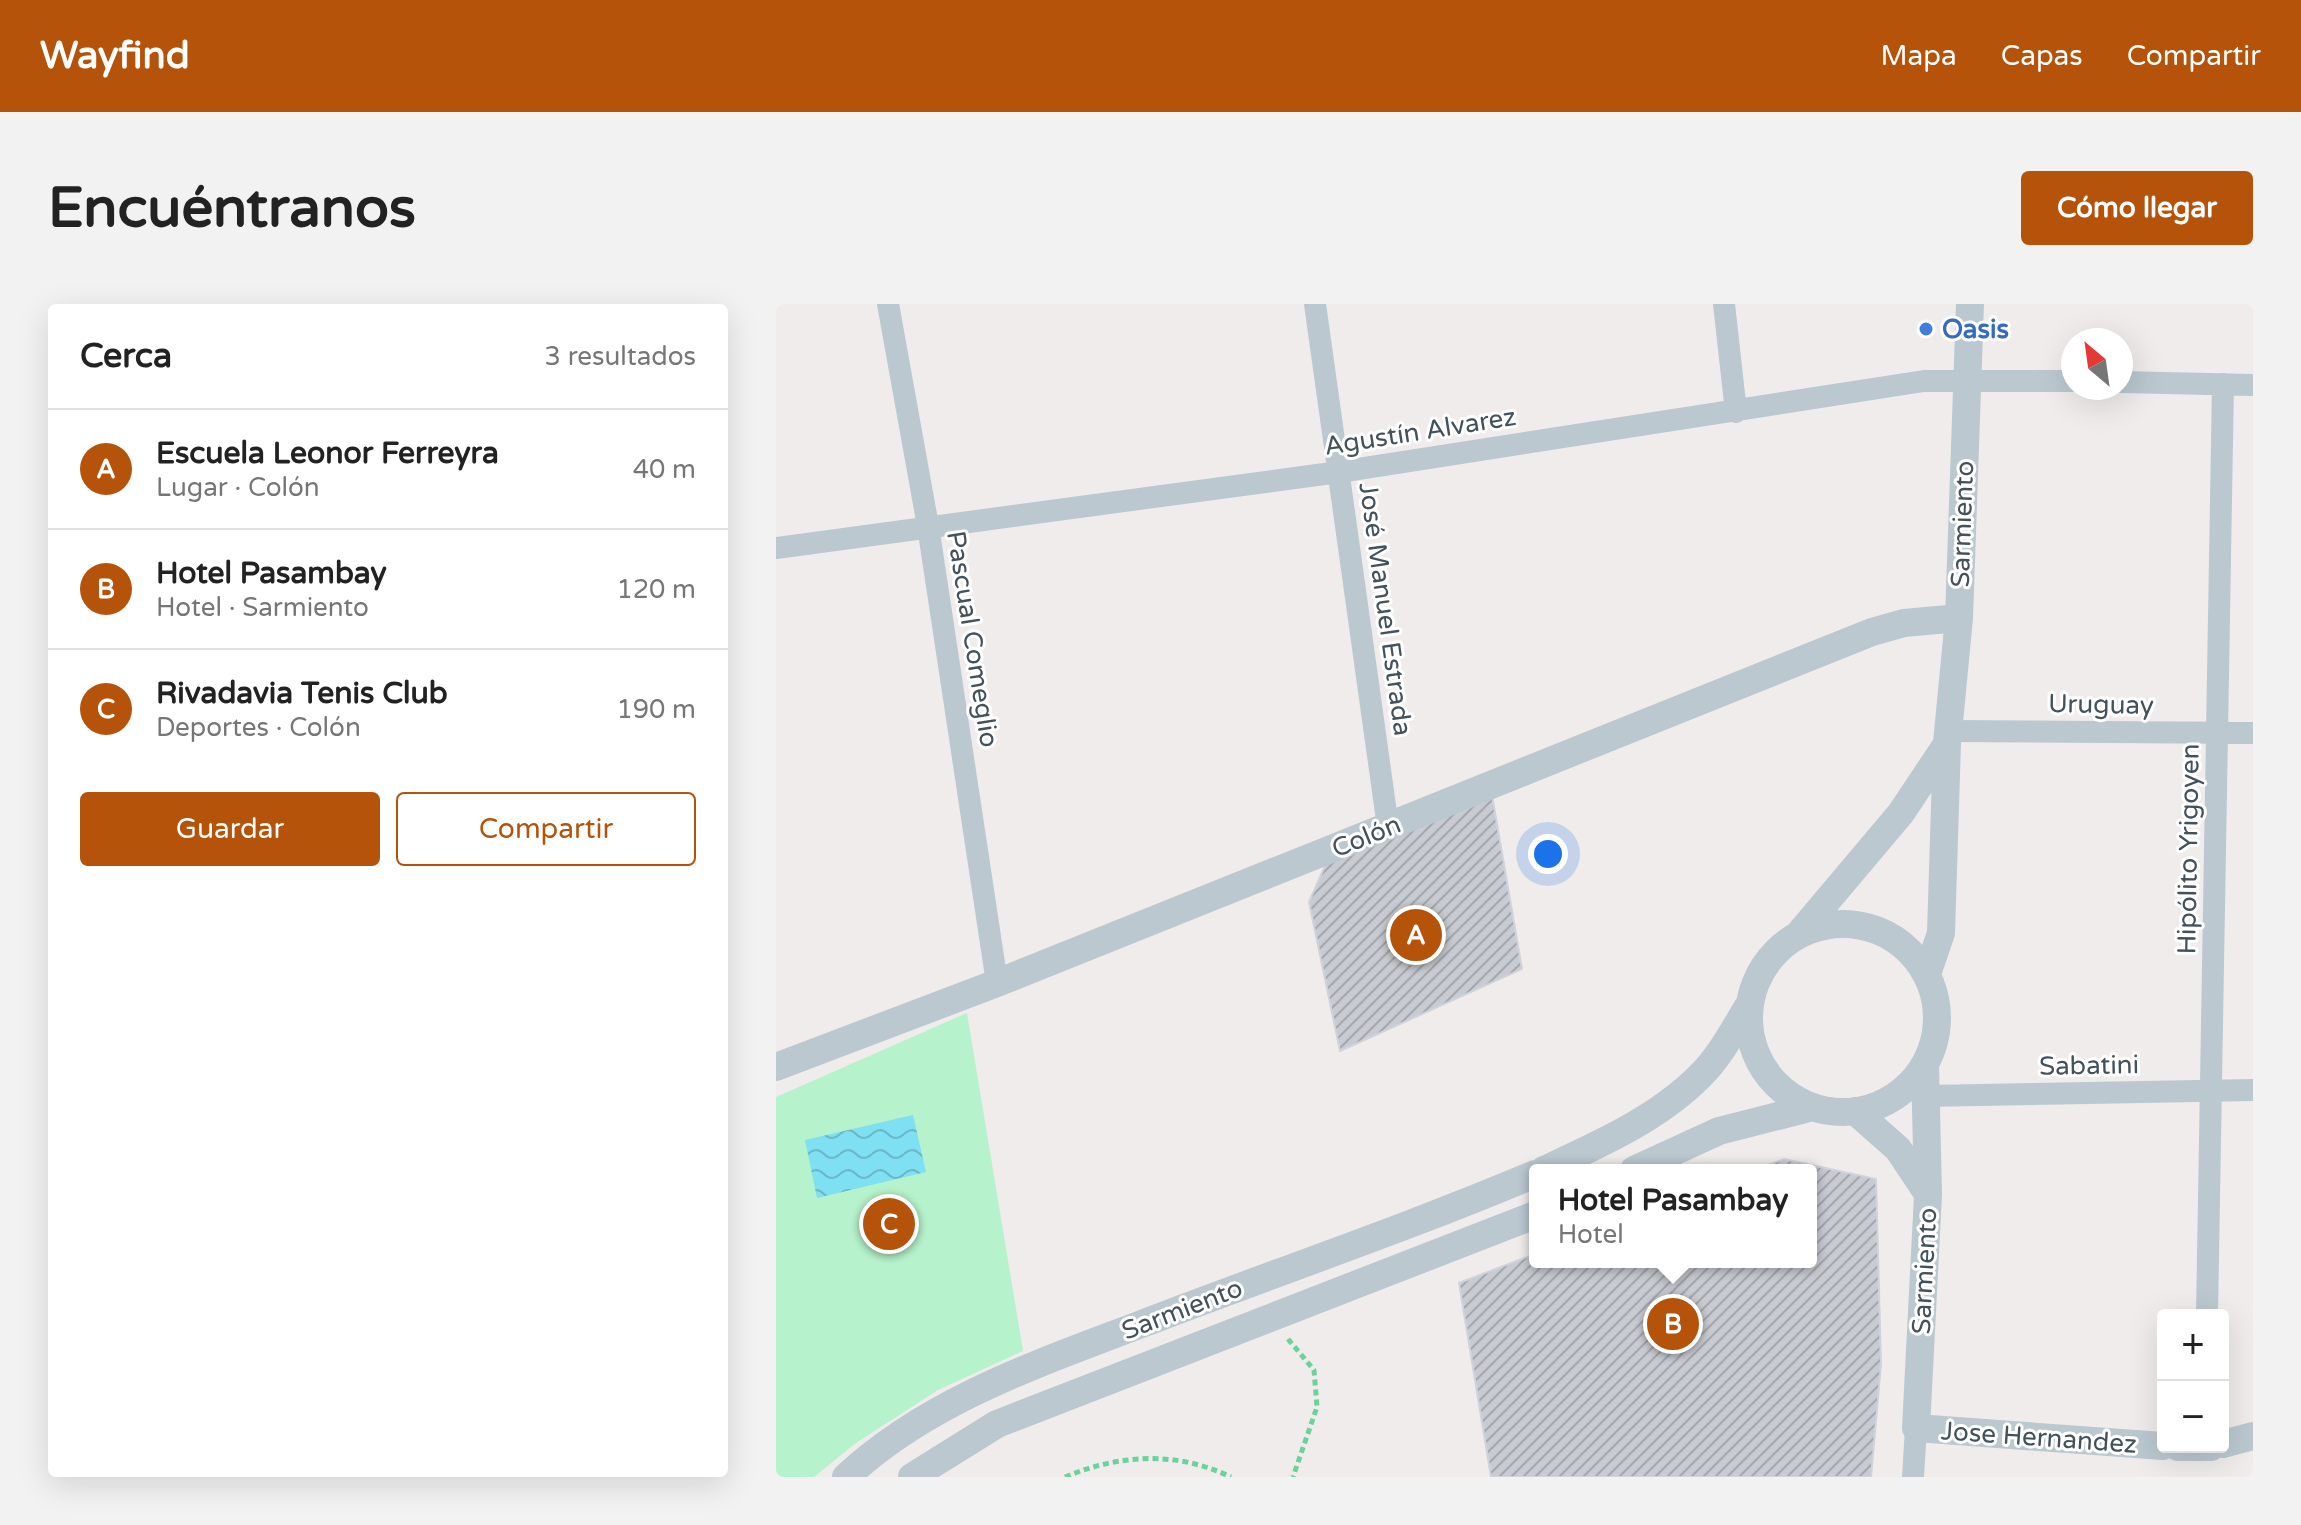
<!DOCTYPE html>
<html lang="es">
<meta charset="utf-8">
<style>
:root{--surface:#fff;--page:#f2f2f2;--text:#222;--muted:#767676;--line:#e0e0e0;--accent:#b45309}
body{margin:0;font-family:"Varela Round",sans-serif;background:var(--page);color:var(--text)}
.controls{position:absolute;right:24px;bottom:24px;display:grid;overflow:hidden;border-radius:8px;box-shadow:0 8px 32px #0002}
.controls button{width:72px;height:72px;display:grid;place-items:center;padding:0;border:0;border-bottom:2px solid var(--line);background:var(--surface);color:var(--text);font:40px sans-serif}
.compass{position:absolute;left:1285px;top:24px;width:72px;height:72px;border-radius:50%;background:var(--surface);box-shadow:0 8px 32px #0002;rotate:331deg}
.you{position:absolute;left:772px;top:550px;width:28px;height:28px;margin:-20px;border:6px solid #fff;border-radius:50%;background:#1a73e8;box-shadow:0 0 0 12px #1a73e833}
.badge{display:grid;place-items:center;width:52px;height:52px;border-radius:50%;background:var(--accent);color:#fff;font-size:26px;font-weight:700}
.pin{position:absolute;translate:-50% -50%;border:4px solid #fff;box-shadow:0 2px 8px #0006}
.popup{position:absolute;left:753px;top:860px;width:288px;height:104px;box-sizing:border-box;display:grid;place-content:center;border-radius:8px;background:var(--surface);filter:drop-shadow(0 2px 6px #0005);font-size:26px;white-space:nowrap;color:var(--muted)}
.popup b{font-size:30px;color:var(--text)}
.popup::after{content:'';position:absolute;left:50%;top:100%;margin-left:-16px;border:16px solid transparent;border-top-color:var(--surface)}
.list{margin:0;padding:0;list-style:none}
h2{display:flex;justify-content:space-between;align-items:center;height:104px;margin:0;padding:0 32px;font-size:34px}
h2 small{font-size:26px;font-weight:400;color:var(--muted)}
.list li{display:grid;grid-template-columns:52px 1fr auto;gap:24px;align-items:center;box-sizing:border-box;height:120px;padding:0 32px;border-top:2px solid var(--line)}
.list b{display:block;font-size:30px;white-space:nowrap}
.list p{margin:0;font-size:26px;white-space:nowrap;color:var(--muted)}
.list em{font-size:26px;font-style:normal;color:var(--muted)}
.actions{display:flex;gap:16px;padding:24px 32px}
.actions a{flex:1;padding:18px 0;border:2px solid var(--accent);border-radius:8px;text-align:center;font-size:28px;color:var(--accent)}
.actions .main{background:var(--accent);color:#fff}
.map{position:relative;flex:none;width:1477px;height:1173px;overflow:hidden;border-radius:8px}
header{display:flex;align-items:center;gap:48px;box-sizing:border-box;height:112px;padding:0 40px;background:var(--accent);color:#fff}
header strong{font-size:38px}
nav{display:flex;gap:44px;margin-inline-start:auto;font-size:28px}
.intro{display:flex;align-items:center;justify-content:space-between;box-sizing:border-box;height:192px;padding:0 48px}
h1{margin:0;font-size:56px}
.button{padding:20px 36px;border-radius:8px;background:var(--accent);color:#fff;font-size:28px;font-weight:700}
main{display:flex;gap:48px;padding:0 48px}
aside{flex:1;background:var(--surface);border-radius:8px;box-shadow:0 8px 32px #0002}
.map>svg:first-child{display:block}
.pitch{fill:#b6f2cb}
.water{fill:url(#water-waves)}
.building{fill:url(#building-hatch);stroke:#d0d3d9;stroke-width:2}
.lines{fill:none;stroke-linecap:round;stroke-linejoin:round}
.path{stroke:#6bd29b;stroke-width:5;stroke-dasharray:6 4;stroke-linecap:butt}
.minor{stroke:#bbc8d0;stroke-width:22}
.tertiary{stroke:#bbc8d0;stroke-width:28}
.shop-dot{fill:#3f7fe0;stroke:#fff;stroke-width:3}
.labels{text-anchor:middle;stroke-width:6;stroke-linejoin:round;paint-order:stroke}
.shop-label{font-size:26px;font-weight:bold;fill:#366cbe;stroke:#fff;text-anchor:start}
.street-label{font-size:26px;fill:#43515b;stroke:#fff}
</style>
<header>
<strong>Wayfind</strong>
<nav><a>Mapa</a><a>Capas</a><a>Compartir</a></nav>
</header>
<div class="intro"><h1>Encuéntranos</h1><a class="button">Cómo llegar</a></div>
<main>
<aside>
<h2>Cerca<small>3 resultados</small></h2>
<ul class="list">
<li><span class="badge">A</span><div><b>Escuela Leonor Ferreyra</b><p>Lugar · Colón</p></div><em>40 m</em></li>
<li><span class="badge">B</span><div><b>Hotel Pasambay</b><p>Hotel · Sarmiento</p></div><em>120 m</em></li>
<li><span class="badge">C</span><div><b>Rivadavia Tenis Club</b><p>Deportes · Colón</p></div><em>190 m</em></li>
</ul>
<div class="actions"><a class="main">Guardar</a><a>Compartir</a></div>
</aside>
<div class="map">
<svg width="1477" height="1173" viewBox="0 0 1477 1173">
<defs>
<pattern id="water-waves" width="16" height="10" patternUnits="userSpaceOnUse" patternTransform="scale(2)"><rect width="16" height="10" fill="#7fdff3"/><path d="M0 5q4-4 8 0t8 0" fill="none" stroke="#6ab7c8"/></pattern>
<pattern id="building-hatch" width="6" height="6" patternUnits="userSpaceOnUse" patternTransform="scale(2)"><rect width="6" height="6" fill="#c8ccd2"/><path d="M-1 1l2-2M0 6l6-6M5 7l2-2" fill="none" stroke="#a4a8ad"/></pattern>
</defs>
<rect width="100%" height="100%" fill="#f0ecec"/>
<path class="pitch" d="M 191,709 L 247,1047 L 162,1086 L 80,1139 L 38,1173 L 0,1173 L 0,793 Z"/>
<path class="water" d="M 137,811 L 150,868 L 41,894 L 29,836 Z"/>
<path class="building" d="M 716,491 L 746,665 L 564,747 L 533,598 L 551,557 Z
M 1008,855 L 1100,875 L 1105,1060 L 1095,1173 L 715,1173 L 683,979 L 759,950 L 759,958 L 1035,958 L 1035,866 L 978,866 Z"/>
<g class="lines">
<path class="path" d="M 512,1035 L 538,1066 L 541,1103 L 517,1173
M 289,1173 C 344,1150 401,1147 455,1173"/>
<path class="minor" d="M 112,0 L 152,222 L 221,679
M 539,0 L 612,523
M 948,0 L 960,108
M 1345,78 L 1477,81
M 0,244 L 563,168 L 1148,77 L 1297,77
M 1172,427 L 1477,429
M 1150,792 L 1477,786
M 1431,1011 L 1447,80
M 1137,1173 L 1140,1124"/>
<path class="tertiary" d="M973 714a94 94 0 1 1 188 0a94 94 0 1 1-188 0Z
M 1023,630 L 1125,509 L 1171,440
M 1151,670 L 1165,629 L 1171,439 L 1183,314 L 1194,0
M 1149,760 L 1152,891 L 1140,1124 L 1387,1142
M 0,763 L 221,679 L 1096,328 L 1128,319 L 1183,314
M 1079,807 L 1122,845 L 1152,890
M 768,866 C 822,841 881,815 923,773 C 944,753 958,725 973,701
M 858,866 L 943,827 L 1037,803
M 1447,1140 L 1477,1132
M 1402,1143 L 1435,1143
M 70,1173 C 151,1097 261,1060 363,1021 C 495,970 629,925 759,870
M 136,1173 L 221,1120 L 759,911"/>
</g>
<circle class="shop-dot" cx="1150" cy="25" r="8"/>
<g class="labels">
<g class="shop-label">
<text x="1166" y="34">Oasis</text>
</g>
<g class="street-label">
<text transform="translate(644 127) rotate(-9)" y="9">Agustín Alvarez</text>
<text transform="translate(1186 220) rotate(-88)" y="9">Sarmiento</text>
<text transform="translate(610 305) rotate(82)" y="9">José Manuel Estrada</text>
<text transform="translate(197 335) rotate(81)" y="9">Pascual Comeglio</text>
<text transform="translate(1325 400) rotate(1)" y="9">Uruguay</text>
<text transform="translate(590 532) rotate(-22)" y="9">Colón</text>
<text transform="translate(1412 545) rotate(-89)" y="9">Hipólito Yrigoyen</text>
<text transform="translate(1313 761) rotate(-1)" y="9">Sabatini</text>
<text transform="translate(1148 967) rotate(-87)" y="9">Sarmiento</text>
<text transform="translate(406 1005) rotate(-21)" y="9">Sarmiento</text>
<text transform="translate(1263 1133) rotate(4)" y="9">Jose Hernandez</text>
</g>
</g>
</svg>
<div class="controls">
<button>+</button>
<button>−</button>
</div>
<svg class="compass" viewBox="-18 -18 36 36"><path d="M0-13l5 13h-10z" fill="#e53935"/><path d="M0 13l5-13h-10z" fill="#767676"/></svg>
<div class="you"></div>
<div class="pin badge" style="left:640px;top:631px">A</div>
<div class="pin badge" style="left:897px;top:1020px">B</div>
<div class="popup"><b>Hotel Pasambay</b>Hotel</div>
<div class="pin badge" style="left:113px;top:920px">C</div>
</div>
</main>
